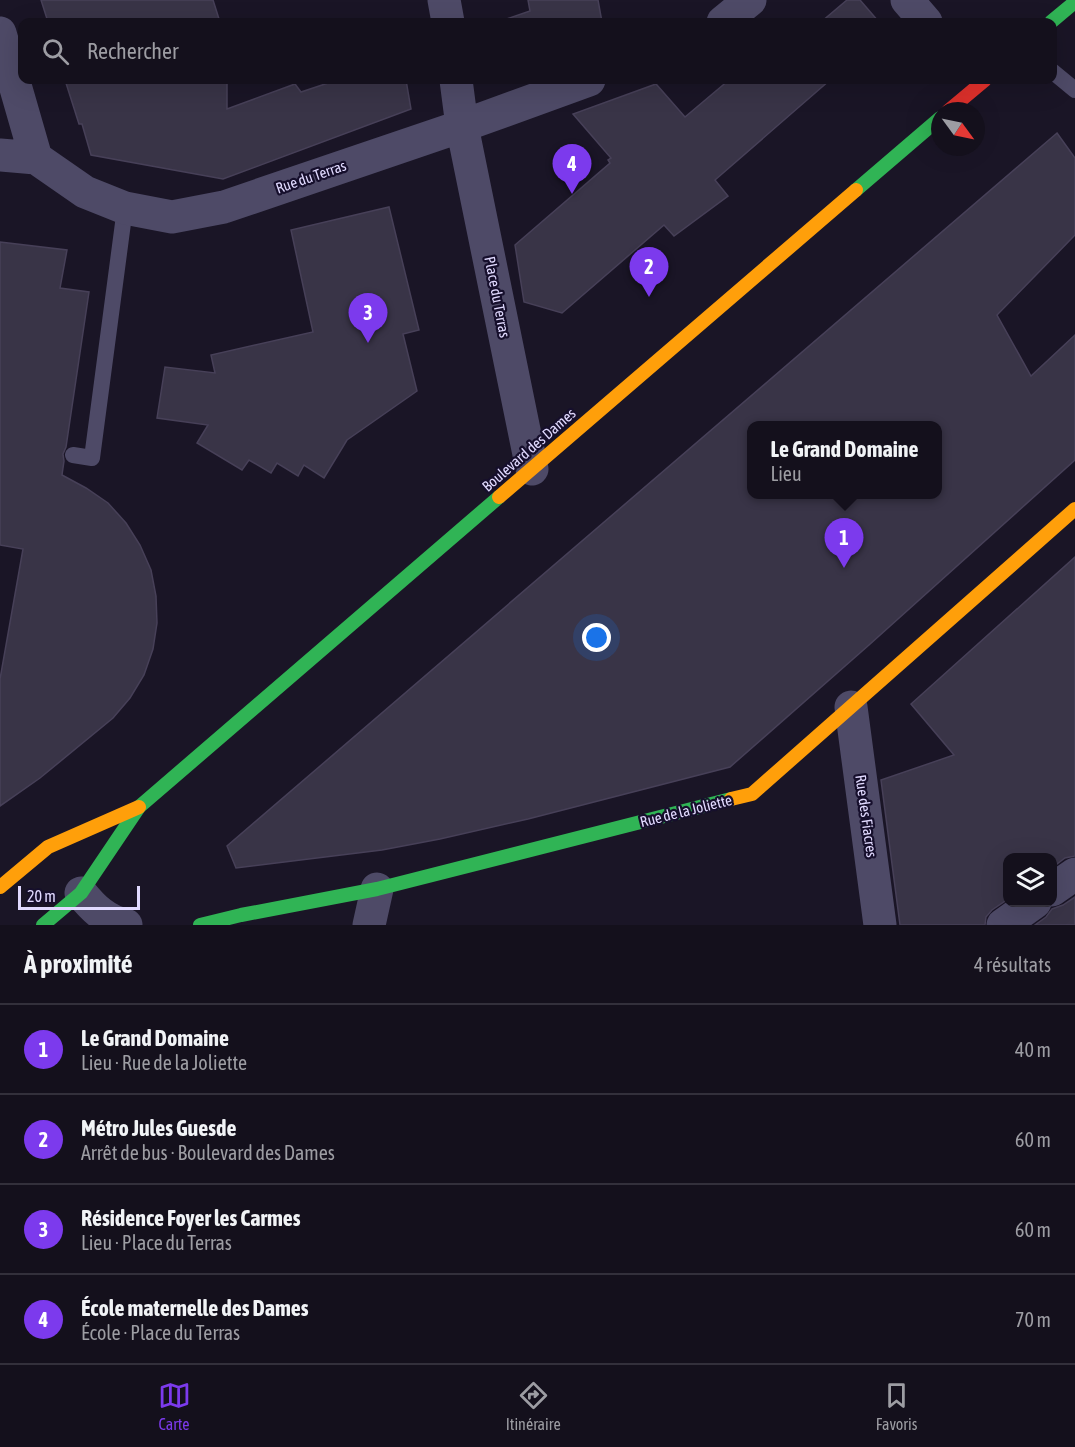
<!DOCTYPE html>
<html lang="fr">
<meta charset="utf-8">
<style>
:root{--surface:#14101c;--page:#1d1925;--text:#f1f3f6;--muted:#9d9da3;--line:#33303b;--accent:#7c3aed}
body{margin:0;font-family:"Asap Condensed",sans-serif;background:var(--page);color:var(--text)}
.controls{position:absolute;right:18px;bottom:18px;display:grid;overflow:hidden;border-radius:12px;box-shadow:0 6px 24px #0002}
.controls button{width:54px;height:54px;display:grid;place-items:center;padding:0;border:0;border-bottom:2px solid var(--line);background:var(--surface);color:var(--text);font:30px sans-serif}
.compass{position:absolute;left:931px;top:102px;width:54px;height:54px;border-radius:50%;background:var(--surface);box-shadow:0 6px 24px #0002;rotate:123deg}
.scale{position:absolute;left:18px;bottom:15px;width:122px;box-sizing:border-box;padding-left:6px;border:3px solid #e1daff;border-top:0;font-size:16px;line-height:21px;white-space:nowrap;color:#e1daff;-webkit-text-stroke:4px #160f2c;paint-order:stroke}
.you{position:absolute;left:597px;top:638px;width:21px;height:21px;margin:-15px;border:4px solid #fff;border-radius:50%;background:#1a73e8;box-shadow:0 0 0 9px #1a73e833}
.badge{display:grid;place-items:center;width:39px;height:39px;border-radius:50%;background:var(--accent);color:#fff;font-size:20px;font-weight:700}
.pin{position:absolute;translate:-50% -50px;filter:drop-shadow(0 2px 3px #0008)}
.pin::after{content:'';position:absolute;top:32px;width:21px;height:18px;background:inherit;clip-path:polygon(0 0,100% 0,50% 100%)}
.popup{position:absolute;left:747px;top:421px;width:195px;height:78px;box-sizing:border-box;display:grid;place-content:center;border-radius:12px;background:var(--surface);filter:drop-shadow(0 2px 4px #0005);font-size:20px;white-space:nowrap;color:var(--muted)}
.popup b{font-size:22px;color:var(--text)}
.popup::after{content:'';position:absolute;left:50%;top:100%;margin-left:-12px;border:12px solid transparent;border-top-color:var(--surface)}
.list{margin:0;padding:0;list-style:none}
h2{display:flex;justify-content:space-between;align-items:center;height:78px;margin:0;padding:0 24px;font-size:26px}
h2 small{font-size:20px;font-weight:400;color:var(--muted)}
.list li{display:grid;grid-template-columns:39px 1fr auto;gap:18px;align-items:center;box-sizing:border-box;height:90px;padding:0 24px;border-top:2px solid var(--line)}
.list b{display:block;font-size:22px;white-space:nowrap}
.list p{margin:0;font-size:20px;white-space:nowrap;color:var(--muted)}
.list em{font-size:20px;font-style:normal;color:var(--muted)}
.icon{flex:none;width:33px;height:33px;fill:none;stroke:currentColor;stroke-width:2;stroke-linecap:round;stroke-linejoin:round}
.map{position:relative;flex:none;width:1075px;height:925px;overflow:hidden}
.search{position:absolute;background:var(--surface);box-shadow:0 6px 24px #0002;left:18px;right:18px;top:18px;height:66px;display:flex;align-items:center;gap:15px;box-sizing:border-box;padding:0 21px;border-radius:12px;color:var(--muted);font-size:22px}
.sheet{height:438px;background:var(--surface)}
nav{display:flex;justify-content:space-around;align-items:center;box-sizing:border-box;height:84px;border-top:2px solid var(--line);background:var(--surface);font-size:16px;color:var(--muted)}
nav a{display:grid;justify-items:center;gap:3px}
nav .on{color:var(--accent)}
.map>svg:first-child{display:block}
.building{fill:#393447;stroke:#474058;stroke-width:1.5;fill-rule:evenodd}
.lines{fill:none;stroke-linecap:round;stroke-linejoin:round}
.lane{stroke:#4e4a67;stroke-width:16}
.street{stroke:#4e4a67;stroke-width:33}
.fast{stroke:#30b455;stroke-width:14}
.slow{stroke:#ff9f0a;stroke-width:14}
.jam{stroke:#e5322d;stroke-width:14}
.labels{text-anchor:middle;stroke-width:4.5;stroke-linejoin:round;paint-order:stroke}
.street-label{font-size:15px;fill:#e1daff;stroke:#160f2c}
</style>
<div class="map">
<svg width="1075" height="925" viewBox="0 0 1075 925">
<rect width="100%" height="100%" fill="#1a1526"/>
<path class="building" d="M 41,0 L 213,0 L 220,22 L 48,22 Z
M 528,0 L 598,0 L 602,22 L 498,22 L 530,11 Z
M 847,0 L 860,0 L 879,22 L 821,22 Z
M 65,80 L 227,80 L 227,109 L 295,84 L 301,92 L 337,80 L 406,80 L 411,109 L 223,179 L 91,155 L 82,124 L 79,124 Z
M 729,80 L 830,80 L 715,180 L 728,196 L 674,236 L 664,225 L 562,313 L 524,302 L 515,245 L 610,163 L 608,160 L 611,158 L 573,114 L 656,84 L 685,117 Z
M 1057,133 L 1075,158 L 1075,235 L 997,315 L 1031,376 L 1075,335 L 1075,460 L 869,645 L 730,767 L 528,819 L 440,839 L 382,850 L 236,868 L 227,846 ZM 751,426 L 937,426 L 937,495 L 751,495 Z
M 389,207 L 419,330 L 403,334 L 417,391 L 347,440 L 324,478 L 304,465 L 298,476 L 277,463 L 271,473 L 249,460 L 242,470 L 197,443 L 208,425 L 157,418 L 165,367 L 215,373 L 211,355 L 313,332 L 291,230 Z
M 0,242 L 67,250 L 60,288 L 89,292 L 66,447 L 63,454 L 64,461 L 62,475 L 86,488 L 108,503 L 126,523 L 140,545 L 151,570 L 156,596 L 157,623 L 153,649 L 144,675 L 130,698 L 113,718 L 40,778 L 0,806 L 0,679 L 23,549 L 0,545 Z
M 1075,557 L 1075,856 L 1065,858 L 1053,867 L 1053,858 L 1008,858 L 1008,899 L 992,910 L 986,917 L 985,925 L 900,925 L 881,780 L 954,755 L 911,704 Z
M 1075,897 L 1075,925 L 1035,925 L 1046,917 L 1052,909 L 1063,905 Z"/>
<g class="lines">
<path class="lane" d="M 1052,71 L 1075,90
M 73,455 L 92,458 L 125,208"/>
<path class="street" d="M 444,0 L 448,22
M 907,0 L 926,22
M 723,22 L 750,0
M 0,33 L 36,158
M 456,80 L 462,126 L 532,469
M 0,155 L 36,158
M 36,158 L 85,192 L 125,208 L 172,217 L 224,207 L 462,126 L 589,80
M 851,707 L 880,925
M 1052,890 L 1075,874
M 81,893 C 93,908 106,921 126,925
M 369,925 L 377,889
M 1003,925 L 1035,902"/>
<path class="fast" d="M 1051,22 L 1075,2
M 856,190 L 940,118
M 43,925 L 81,893 L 139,807 L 499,497
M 200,925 L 241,915 L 377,889 L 731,799"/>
<path class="slow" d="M 499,497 L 856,190
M 731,799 L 752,794 L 1075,509
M 0,887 L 48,847 L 139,807"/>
<path class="jam" d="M 948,111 L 985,80"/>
</g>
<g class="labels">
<g class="street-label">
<text transform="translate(311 177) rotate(-19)" y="5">Rue du Terras</text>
<text transform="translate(497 297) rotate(79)" y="5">Place du Terras</text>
<text transform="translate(529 450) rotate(-41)" y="5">Boulevard des Dames</text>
<text transform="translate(686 811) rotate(-14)" y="5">Rue de la Joliette</text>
<text transform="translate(866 816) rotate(82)" y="5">Rue des Fiacres</text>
</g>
</g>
</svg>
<div class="controls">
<button><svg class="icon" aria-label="layers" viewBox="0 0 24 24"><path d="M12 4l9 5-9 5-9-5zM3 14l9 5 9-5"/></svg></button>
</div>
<svg class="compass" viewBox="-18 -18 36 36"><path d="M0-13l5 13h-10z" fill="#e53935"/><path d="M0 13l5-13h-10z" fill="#9d9da3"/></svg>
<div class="scale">20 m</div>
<div class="you"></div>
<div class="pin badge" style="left:844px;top:568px">1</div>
<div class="popup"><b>Le Grand Domaine</b>Lieu</div>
<div class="pin badge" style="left:649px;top:297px">2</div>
<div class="pin badge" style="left:368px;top:343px">3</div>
<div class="pin badge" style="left:572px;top:194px">4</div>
<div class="search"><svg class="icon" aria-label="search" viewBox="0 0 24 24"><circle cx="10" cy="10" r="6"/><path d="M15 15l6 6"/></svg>Rechercher</div>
</div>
<section class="sheet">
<h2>À proximité<small>4 résultats</small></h2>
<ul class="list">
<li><span class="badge">1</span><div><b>Le Grand Domaine</b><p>Lieu · Rue de la Joliette</p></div><em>40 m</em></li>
<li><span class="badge">2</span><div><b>Métro Jules Guesde</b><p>Arrêt de bus · Boulevard des Dames</p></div><em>60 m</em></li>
<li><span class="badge">3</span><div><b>Résidence Foyer les Carmes</b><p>Lieu · Place du Terras</p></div><em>60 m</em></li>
<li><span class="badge">4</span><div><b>École maternelle des Dames</b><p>École · Place du Terras</p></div><em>70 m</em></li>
</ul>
</section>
<nav>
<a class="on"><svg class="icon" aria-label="map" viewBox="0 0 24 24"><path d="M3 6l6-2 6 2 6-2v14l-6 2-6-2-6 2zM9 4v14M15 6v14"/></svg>Carte</a>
<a><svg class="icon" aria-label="directions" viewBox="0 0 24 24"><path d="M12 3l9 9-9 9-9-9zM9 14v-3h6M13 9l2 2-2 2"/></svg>Itinéraire</a>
<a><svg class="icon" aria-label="saved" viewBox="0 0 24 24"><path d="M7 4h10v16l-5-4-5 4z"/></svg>Favoris</a>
</nav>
